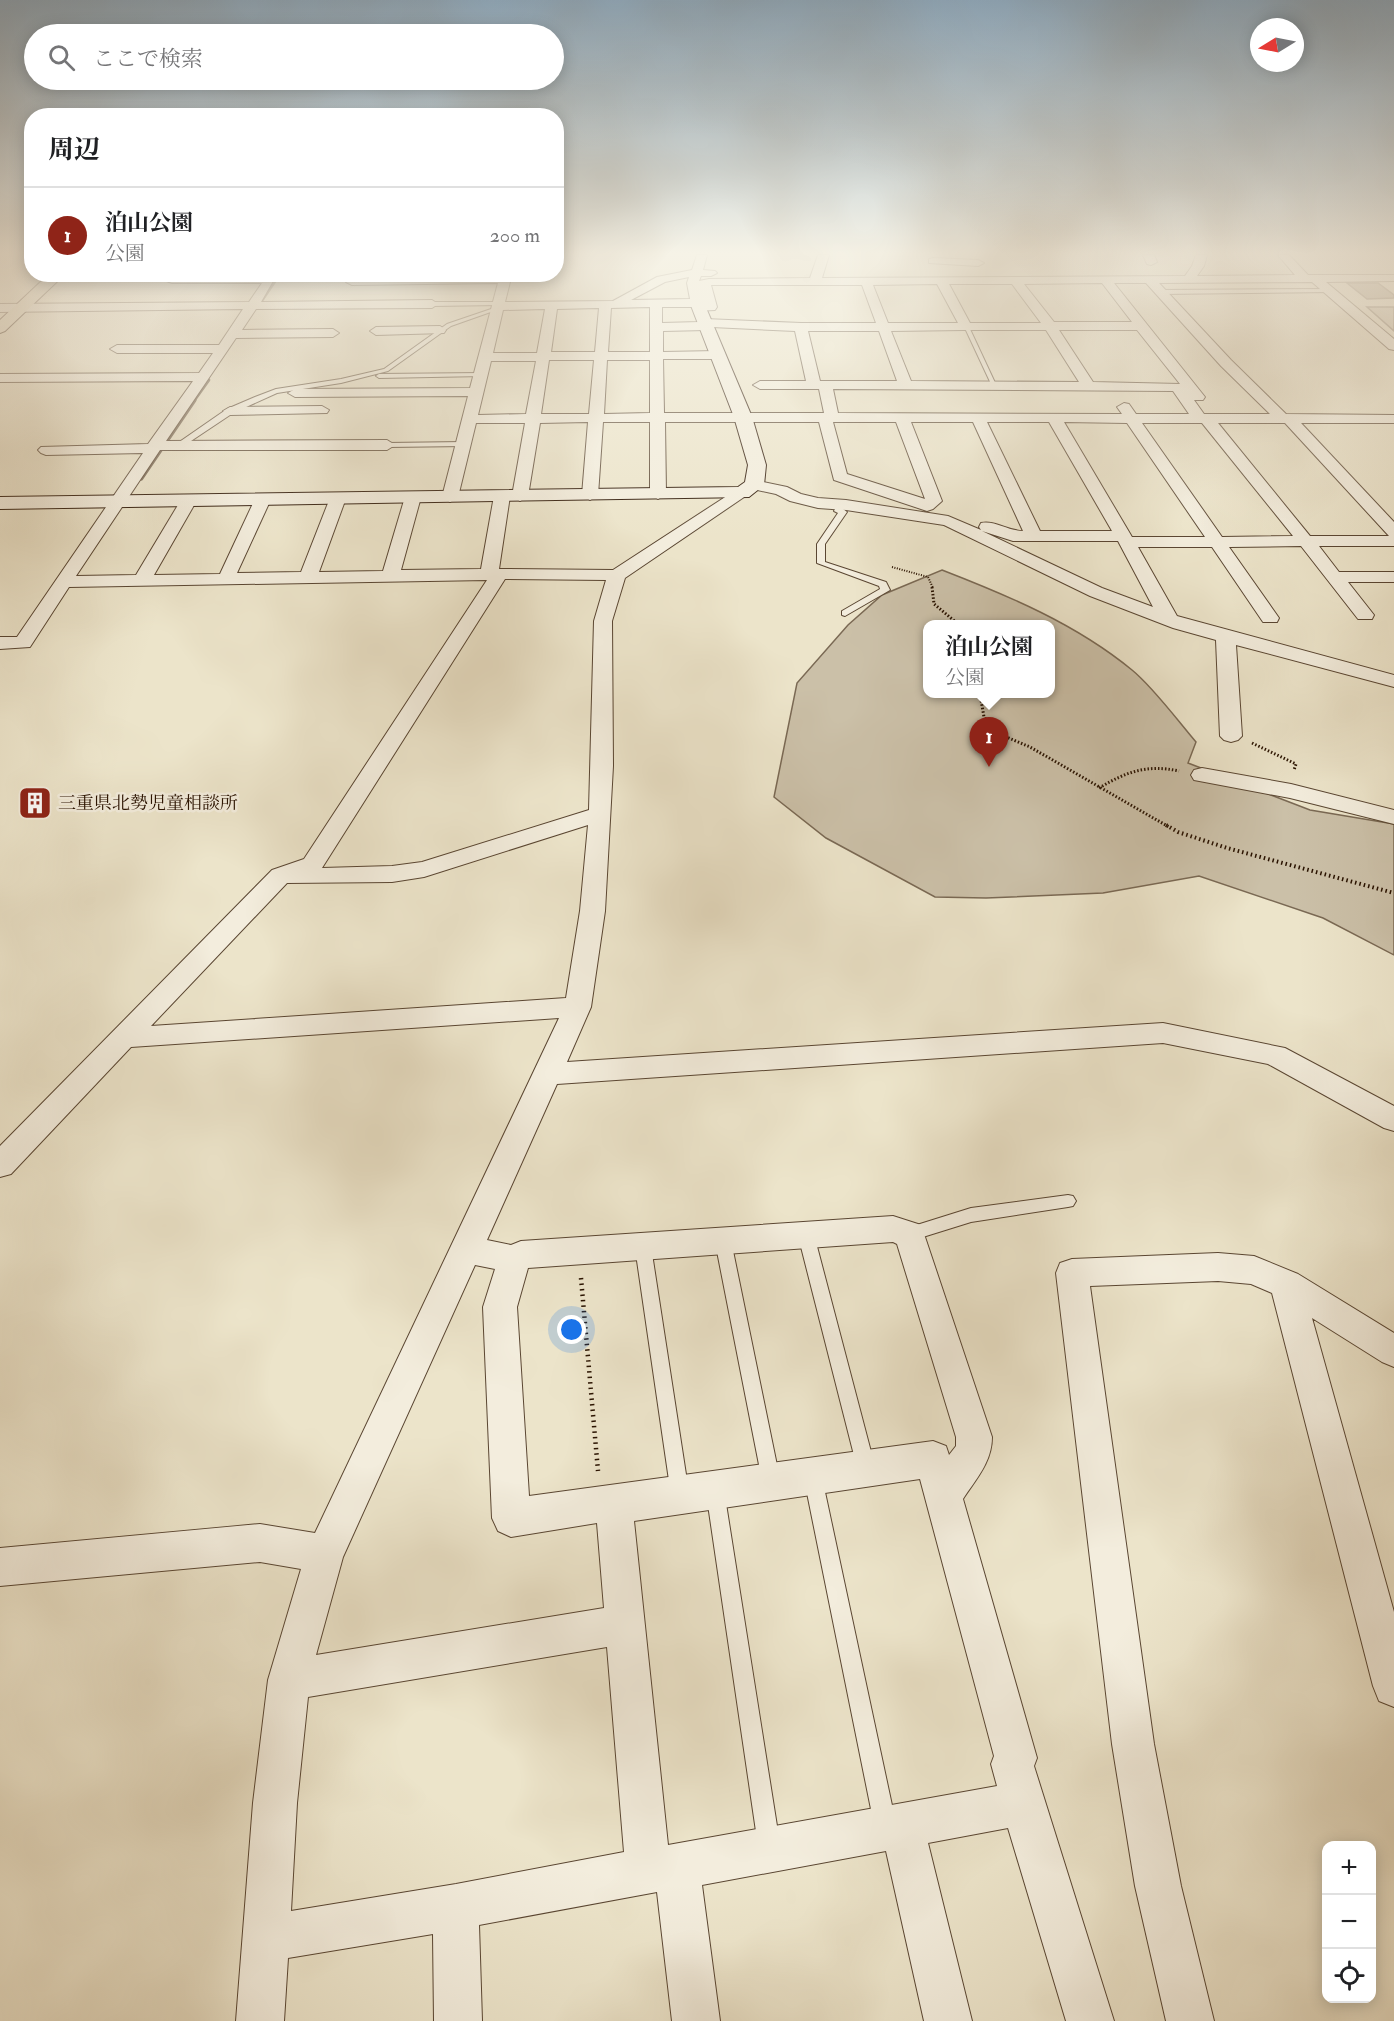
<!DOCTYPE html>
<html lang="ja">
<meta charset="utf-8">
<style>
:root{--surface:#fff;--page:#f2f2f2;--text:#202124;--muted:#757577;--line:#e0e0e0;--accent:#8f2418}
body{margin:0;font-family:"IM FELL Double Pica","Noto Serif JP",serif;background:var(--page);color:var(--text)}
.controls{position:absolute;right:18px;bottom:18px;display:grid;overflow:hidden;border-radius:12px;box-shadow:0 3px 15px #0003}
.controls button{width:54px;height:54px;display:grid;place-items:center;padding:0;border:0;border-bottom:2px solid var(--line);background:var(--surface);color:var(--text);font:30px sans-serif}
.compass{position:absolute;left:1250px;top:18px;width:54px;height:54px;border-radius:50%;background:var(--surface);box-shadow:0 3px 15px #0003;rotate:260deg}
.you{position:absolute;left:572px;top:1330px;width:21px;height:21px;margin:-15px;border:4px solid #fff;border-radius:50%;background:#1a73e8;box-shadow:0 0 0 9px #1a73e833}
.badge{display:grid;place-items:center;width:39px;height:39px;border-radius:50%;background:var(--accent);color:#fff;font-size:20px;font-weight:700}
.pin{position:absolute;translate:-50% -50px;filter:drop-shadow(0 2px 3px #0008)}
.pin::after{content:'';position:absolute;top:32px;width:21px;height:18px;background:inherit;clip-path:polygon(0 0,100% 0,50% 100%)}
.popup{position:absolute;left:923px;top:620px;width:132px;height:78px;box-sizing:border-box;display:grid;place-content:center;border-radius:12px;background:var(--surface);filter:drop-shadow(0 2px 4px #0005);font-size:20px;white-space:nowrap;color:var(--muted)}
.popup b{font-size:22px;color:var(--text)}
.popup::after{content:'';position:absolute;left:50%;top:100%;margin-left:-12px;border:12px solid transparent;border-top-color:var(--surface)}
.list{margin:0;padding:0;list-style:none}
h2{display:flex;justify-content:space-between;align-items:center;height:78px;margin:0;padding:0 24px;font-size:26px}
h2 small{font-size:20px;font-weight:400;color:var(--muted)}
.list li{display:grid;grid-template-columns:39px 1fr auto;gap:18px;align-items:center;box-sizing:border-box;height:96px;padding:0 24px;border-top:2px solid var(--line)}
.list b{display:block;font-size:22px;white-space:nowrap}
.list p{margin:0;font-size:20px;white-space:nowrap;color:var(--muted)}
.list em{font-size:20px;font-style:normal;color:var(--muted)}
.icon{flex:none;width:33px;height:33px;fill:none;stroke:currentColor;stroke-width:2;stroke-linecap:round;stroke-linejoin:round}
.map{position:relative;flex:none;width:1394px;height:2021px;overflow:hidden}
.search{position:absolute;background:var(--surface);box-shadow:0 3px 15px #0003;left:24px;top:24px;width:540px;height:66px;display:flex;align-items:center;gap:15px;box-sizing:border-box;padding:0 21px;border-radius:33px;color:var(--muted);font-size:22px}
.panel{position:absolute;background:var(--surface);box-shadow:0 3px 15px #0003;left:24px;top:108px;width:540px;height:174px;border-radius:24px}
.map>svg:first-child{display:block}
.green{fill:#cbc0a8;stroke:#7a6954;stroke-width:1.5;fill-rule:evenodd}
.water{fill:#aa9d85;stroke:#766550;stroke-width:1.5}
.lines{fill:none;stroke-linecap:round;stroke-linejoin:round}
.stream-far1{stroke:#766550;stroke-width:4.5}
.stream{stroke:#766550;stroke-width:5}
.lane-casing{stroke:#5a4632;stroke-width:2}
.street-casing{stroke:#5a4632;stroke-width:2}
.secondary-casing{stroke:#291200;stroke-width:2}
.primary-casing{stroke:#291200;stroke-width:2}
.path-far3{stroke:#291200;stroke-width:2;stroke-dasharray:1 1.5;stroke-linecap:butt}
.path-far2{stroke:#291200;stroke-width:3;stroke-dasharray:1.5 2;stroke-linecap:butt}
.path-far1{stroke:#291200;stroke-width:4;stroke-dasharray:1.5 3;stroke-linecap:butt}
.path{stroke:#291200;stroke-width:4.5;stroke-dasharray:1.5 4;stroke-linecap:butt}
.lane{fill:#f3eddd;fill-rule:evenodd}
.street{fill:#f3eddd;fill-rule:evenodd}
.secondary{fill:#f3eddd;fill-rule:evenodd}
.primary{fill:#ece4ca;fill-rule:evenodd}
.labels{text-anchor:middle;stroke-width:5;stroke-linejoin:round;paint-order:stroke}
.poi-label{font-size:18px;fill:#291200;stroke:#f3eddd;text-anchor:start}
</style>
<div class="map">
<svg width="1394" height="2021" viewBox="0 0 1394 2021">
<rect width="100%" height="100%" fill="#ece4ca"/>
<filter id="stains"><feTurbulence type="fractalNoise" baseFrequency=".00333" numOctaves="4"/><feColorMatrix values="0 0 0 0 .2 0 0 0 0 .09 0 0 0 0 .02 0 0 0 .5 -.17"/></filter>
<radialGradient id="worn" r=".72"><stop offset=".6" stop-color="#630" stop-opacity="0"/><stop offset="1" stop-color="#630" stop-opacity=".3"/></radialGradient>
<path class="green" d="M 1367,307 L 1394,307 L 1394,331 Z
M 942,570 C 1009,596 1076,624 1132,670 C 1153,687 1178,721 1196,742 L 1188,763 L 1310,810 L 1394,824 L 1394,955 L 1323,918 L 1199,876 L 1103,893 L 986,898 L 935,897 L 826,838 L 774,797 L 797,683 L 848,625 L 882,595 ZM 928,624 L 1050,624 L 1050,694 L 928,694 Z"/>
<path class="water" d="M 1347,283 L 1378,283 L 1394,295 L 1394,298 L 1367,299 Z"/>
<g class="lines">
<path class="stream-far1" d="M 260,302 L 279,274
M 193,401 L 208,380"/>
<path class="stream" d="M 141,478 L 194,400"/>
<defs>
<path id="lane" d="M 1331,289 L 1333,292 L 1160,294 L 1157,292 L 1160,290 Z
M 499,302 L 501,305 L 432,306 L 429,304 L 432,302 Z
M 497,307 L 502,308 L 451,326 L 388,371 L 341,383 L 277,393 L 233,413 L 182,447 L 175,445 L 227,409 L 255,397 L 276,389 L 341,379 L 384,369 L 447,324 Z
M 964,326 L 969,327 L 997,387 L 992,386 Z
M 482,373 L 484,376 L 379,378 L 376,376 L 379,374 Z
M 464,442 L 467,442 L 467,446 L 387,447 L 383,445 L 387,443 Z
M 837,505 L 843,505 L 843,509 L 847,512 L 825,544 L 825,562 L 886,582 L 890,590 L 845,616 L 842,615 L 842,611 L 880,589 L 879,586 L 817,563 L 817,544 L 838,513 L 834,511 Z
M 1068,1195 L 1073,1196 L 1076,1201 L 1073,1206 L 1068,1207 L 971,1222 L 910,1241 L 904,1239 L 902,1234 L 904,1229 L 971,1208 Z
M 806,1228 L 812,1230 L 814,1235 L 875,1467 L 872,1473 L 866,1476 L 860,1473 L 857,1467 L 798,1235 L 800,1230 Z
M 723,1234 L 729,1236 L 731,1241 L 780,1480 L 778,1486 L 771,1489 L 764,1486 L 762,1480 L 715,1241 L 717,1236 Z
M 643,1240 L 649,1242 L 651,1247 L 689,1494 L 687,1501 L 680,1503 L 673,1501 L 671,1494 L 635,1247 L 637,1242 Z
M 813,1469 L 820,1472 L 822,1478 L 896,1824 L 893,1832 L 885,1835 L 877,1832 L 874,1824 L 804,1478 L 806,1472 Z
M 715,1482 L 722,1485 L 724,1491 L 780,1845 L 777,1853 L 769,1856 L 761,1853 L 758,1845 L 706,1491 L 708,1485 Z"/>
<path id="street" d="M 697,255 L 707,255 L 703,270 L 715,271 L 717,273 L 711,276 L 701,276 L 699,281 L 709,279 L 810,278 L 818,255 L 829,255 L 822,278 L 1185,276 L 1192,266 L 1196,255 L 1207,255 L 1204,266 L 1197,276 L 1295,275 L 1278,255 L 1289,255 L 1308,275 L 1394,275 L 1394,281 L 1326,282 L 1394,339 L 1394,350 L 1389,349 L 1312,282 L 1159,283 L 1231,360 L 1286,414 L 1394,415 L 1394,423 L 1301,423 L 1394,522 L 1394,546 L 1319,546 L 1339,572 L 1394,572 L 1394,582 L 1348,582 L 1374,615 L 1372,619 L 1358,619 L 1301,546 L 1229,547 L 1279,618 L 1277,622 L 1263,622 L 1212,547 L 1138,547 L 1177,616 L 1394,675 L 1394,687 L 1236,645 L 1242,736 L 1238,740 L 1231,742 L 1224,740 L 1220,736 L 1216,640 L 1173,628 L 1090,596 L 944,525 L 846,510 L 818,508 L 790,501 L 776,494 L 748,488 L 746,485 L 754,480 L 787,487 L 801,494 L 818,498 L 846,500 L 948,516 L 981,530 L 979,527 L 981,523 C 995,520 1008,531 1023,531 L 973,422 L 911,422 L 942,501 L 933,509 L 927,511 L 834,480 L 819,422 L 665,422 L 666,494 L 658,499 L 650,494 L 650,422 L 603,422 L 598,495 L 590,500 L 582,495 L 588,422 L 540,423 L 528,496 L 520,501 L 512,496 L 525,423 L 476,423 L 458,497 L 450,502 L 442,497 L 468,396 L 295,397 L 288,393 L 295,389 L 470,388 L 498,283 L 352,285 L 346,282 L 348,280 L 512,274 L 505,302 L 613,301 L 657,277 L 692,270 ZM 689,277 L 687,283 L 690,299 L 631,300 L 665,282 ZM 1102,283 L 1132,322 L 1054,322 L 1024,284 ZM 1114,283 L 1146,283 L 1221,366 L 1270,414 L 1204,414 L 1194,400 L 1203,400 L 1205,397 ZM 937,284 L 958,323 L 888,323 L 873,285 ZM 949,284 L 1012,284 L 1041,323 L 970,323 ZM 711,285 L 862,285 L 876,323 L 801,323 L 705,319 L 699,322 L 662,323 L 662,307 L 694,307 L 695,311 L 715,310 L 717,307 ZM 650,307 L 650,352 L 608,352 L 611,308 ZM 599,308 L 595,352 L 551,352 L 557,309 ZM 545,309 L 537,353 L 493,353 L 503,310 ZM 712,327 L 795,331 L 806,381 L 760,381 L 753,385 L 760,389 L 819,389 L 824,413 L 664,413 L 663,359 L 717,359 L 724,355 L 717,351 L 663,352 L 663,331 L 706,330 ZM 964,330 L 1046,330 L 1079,382 L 911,381 L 891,331 ZM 1059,330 L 1137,330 L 1180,384 L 1093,382 ZM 808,331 L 879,331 L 897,381 L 820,381 ZM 549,360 L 594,360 L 589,414 L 541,414 ZM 607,360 L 650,360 L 650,413 L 604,414 ZM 491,361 L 536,361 L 526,414 L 478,415 ZM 833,389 L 1173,391 L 1189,414 L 1136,414 L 1129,404 L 1124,403 L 1117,407 L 1122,414 L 838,413 ZM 833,422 L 896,422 L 925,499 L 847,474 ZM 987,422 L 1049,422 L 1112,531 L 1040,531 ZM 1064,422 L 1127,423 L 1205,537 L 1132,537 ZM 1142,423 L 1202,423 L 1293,536 L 1222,537 ZM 1218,423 L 1285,423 L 1389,536 L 1310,536 ZM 982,531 L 1013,541 L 1118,541 L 1153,607 L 1102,588 Z
M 1143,255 L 1154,255 L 1157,262 L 1151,265 L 1147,264 Z
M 933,258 L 978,260 L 984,263 L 978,266 L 929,263 L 929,259 Z
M 161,274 L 174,277 L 277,274 L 261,302 L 432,300 L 438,304 L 432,308 L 256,309 L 242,330 L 333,329 L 339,333 L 333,337 L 236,338 L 166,441 L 387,440 L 395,445 L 387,450 L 160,450 L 76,576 L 136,575 L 181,500 L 189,495 L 197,500 L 154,575 L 220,574 L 255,499 L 263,494 L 271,499 L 237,573 L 301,572 L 330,498 L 338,493 L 346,498 L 319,572 L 383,571 L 405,497 L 413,492 L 421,497 L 401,570 L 481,569 L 494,496 L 502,491 L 510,496 L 499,569 L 613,570 L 736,490 L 742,488 L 750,493 L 625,578 L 612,621 L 613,766 L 605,911 L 591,1007 L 567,1062 L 1163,1023 L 1285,1048 L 1394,1106 L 1394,1131 L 1384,1128 L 1268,1064 L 1163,1043 L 557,1084 L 487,1240 L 511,1245 L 521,1241 L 893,1216 L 921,1225 L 992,1437 C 992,1462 976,1479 963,1499 L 1037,1758 L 1034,1766 L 1114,2021 L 1066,2021 L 1008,1828 L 928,1843 L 972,2021 L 924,2021 L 886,1851 L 702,1885 L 720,2021 L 672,2021 L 657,1892 L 479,1925 L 482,2021 L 434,2021 L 433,1934 L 288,1958 L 284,2021 L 236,2021 L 253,1803 L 268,1680 L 301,1569 L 260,1562 L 0,1586 L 0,1548 L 260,1524 L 315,1533 L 559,1018 L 131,1047 L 11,1174 L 0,1177 L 0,1146 L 272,870 L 304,859 L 487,580 L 69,587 L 30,647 L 0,649 L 0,637 L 17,637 L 143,453 L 46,455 L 41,453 L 38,450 L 41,447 L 148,444 L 193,381 L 0,382 L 0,374 L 199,373 L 213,353 L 117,353 L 110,349 L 117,345 L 219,345 L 243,309 L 0,312 L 0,304 L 249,302 L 262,283 L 172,283 L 161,279 ZM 505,579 L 606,580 L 594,621 L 589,810 L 422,862 L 392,866 L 322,868 ZM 588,825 L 580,911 L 566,998 L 151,1026 L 287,883 L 392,882 L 424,877 ZM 893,1242 L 897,1244 L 956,1437 L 956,1446 L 949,1455 L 946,1446 L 933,1441 L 529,1496 L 517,1307 L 528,1268 ZM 475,1265 L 495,1269 L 483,1307 L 492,1518 L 498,1531 L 511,1537 L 597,1523 L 604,1608 L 316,1655 L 343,1557 ZM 920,1479 L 994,1756 L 991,1764 L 997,1786 L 668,1845 L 634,1521 ZM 607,1647 L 624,1852 L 456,1884 L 291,1911 L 297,1803 L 308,1697 Z
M 440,326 L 446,330 L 444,333 L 376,335 L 370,331 L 376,327 Z
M 322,406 L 329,410 L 327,413 L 230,415 L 223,411 L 230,407 Z
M 1202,768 L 1291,784 L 1394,810 L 1394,824 L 1290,798 L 1194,780 L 1191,775 L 1194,770 Z
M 1218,1253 L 1254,1256 L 1298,1274 L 1394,1333 L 1394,1367 L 1382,1362 L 1312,1318 L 1394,1612 L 1394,1707 L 1379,1701 L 1373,1686 L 1272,1293 L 1251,1284 L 1218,1281 L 1090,1286 L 1154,1744 L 1181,1886 L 1214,2021 L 1166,2021 L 1135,1886 L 1112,1744 L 1056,1273 L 1060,1263 L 1072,1259 Z"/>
<path id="secondary" d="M 697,299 L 704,303 L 752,417 L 766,465 L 764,485 L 749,497 L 0,509 L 0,497 L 738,487 L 745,482 L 748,465 L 734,417 L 690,303 Z"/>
<path id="primary" d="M 49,274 L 65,274 L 5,331 L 0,333 L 0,320 Z"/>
</defs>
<use href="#lane" class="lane-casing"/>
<use href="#street" class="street-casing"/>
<use href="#secondary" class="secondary-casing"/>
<use href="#primary" class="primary-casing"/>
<path class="path-far3" d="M 892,567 L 928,577 L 933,588"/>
<path class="path-far2" d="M 932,587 L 934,604 L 958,624
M 980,694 L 984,717 L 997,733 L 1030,747 L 1169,827
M 1252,743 L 1296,764 L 1294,770
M 1099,788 C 1126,772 1147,764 1179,771"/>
<path class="path-far1" d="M 1166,825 L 1178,832 L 1227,848 L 1394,893"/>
<path class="path" d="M 581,1278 L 598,1471"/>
<use href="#lane" class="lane"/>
<use href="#street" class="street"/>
<use href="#secondary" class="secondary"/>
<use href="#primary" class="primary"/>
</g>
<linearGradient id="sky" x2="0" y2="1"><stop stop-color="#8fabc0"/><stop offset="0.47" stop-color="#f6f3e7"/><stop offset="1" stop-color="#f6f3e7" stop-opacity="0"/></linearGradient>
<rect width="1394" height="538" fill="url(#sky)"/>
<defs>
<symbol id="building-square" viewBox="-11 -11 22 22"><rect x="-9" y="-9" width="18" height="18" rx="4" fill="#8f2418" stroke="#f3eddd"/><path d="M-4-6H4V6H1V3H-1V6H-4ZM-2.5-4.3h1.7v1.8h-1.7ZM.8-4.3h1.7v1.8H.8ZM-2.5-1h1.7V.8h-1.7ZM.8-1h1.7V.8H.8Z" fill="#fff"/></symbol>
</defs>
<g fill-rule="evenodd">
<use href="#building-square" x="16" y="784" width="38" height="38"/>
</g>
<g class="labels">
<g class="poi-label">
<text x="58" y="809">三重県北勢児童相談所</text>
</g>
</g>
<rect width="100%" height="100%" filter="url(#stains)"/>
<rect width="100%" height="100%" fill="url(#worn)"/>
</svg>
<div class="controls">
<button>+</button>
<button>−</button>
<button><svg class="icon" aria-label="locate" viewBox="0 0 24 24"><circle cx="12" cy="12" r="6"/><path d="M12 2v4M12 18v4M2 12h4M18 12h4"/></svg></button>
</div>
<svg class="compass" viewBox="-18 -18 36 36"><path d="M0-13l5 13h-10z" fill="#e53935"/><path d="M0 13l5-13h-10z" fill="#757577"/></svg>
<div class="you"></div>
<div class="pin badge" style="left:989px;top:767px">1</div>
<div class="popup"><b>泊山公園</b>公園</div>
<div class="search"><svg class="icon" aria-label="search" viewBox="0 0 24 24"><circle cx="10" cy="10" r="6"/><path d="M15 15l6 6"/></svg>ここで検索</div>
<section class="panel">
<h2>周辺<small></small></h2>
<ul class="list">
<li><span class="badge">1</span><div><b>泊山公園</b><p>公園</p></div><em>200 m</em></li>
</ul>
</section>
</div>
